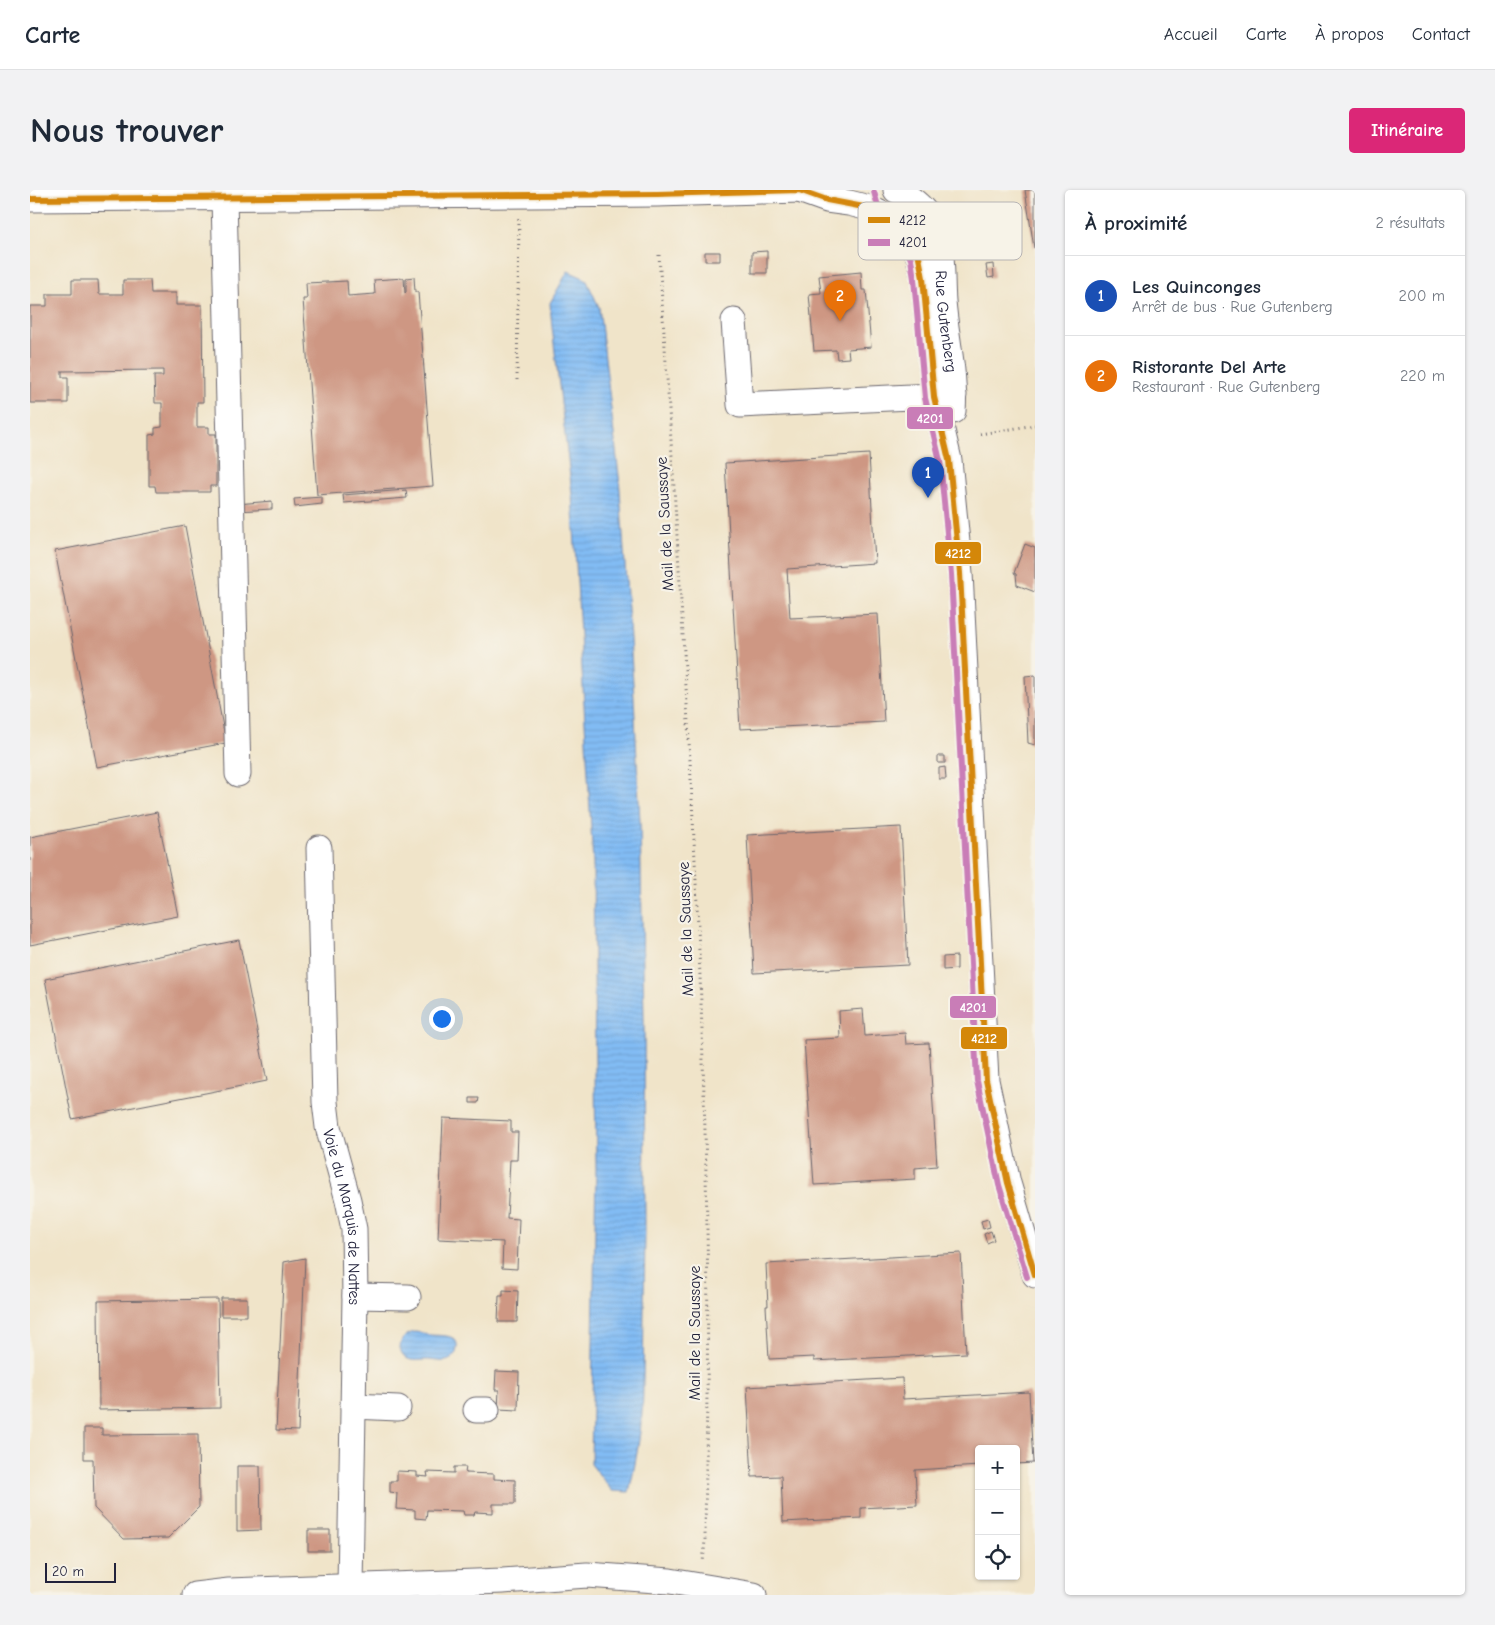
<!DOCTYPE html>
<html lang="fr">
<meta charset="utf-8">
<style>
:root{--surface:#fff;--page:#f2f2f3;--text:#1f2937;--muted:#747a83;--line:#e0e1e3;--accent:#db2777}
body{margin:0;font-family:"Comic Neue",sans-serif;background:var(--page);color:var(--text)}
.controls{position:absolute;right:15px;bottom:15px;display:grid;overflow:hidden;border-radius:5px;box-shadow:0 1px 4px #0004}
.controls button{width:45px;height:45px;display:grid;place-items:center;padding:0;border:0;border-bottom:1px solid var(--line);background:var(--surface);color:var(--text);font:25px sans-serif}
.scale{position:absolute;left:15px;bottom:12px;width:71px;box-sizing:border-box;padding-left:5px;border:2px solid #22223b;border-top:0;font-size:14px;line-height:18px;white-space:nowrap;color:#22223b;-webkit-text-stroke:4px #f7f3e8;paint-order:stroke}
.you{position:absolute;left:411px;top:828px;width:18px;height:18px;margin:-12px;border:4px solid #fff;border-radius:50%;background:#1a73e8;box-shadow:0 0 0 8px #1a73e833}
.badge{display:grid;place-items:center;width:32px;height:32px;border-radius:50%;background:var(--accent);color:#fff;font-size:16px;font-weight:700}
.pin{position:absolute;translate:-50% -41px;filter:drop-shadow(0 1px 2px #0008)}
.pin::after{content:'';position:absolute;top:26px;width:18px;height:15px;background:inherit;clip-path:polygon(0 0,100% 0,50% 100%)}
.list{margin:0;padding:0;list-style:none}
h2{display:flex;justify-content:space-between;align-items:center;height:65px;margin:0;padding:0 20px;font-size:21px}
h2 small{font-size:16px;font-weight:400;color:var(--muted)}
.list li{display:grid;grid-template-columns:32px 1fr auto;gap:15px;align-items:center;box-sizing:border-box;height:80px;padding:0 20px;border-top:1px solid var(--line)}
.list b{display:block;font-size:19px;white-space:nowrap}
.list p{margin:0;font-size:16px;white-space:nowrap;color:var(--muted)}
.list em{font-size:16px;font-style:normal;color:var(--muted)}
.icon{flex:none;width:28px;height:28px;fill:none;stroke:currentColor;stroke-width:2;stroke-linecap:round;stroke-linejoin:round}
.map{position:relative;flex:none;width:1005px;height:1405px;overflow:hidden;border-radius:5px}
header{display:flex;align-items:center;gap:30px;box-sizing:border-box;height:70px;padding:0 25px;background:var(--surface);border-bottom:1px solid var(--line)}
header strong{font-size:24px}
nav{display:flex;gap:28px;margin-inline-start:auto;font-size:18px}
.intro{display:flex;align-items:center;justify-content:space-between;box-sizing:border-box;height:120px;padding:0 30px}
h1{margin:0;font-size:35px}
.button{padding:12px 22px;border-radius:5px;background:var(--accent);color:#fff;font-size:18px;font-weight:700}
main{display:flex;gap:30px;padding:0 30px}
aside{flex:1;background:var(--surface);border-radius:5px;box-shadow:0 1px 4px #0004}
.map>svg:first-child{display:block}
.water{fill:url(#water-rules);stroke:#526f98}
.building{fill:#ce9783}
.lines{fill:none;stroke-linecap:round;stroke-linejoin:round}
.minor-casing{stroke:#6a666d;stroke-width:27}
.path{stroke:#6a666d;stroke-width:3;stroke-dasharray:1 4;stroke-linecap:butt}
.minor{stroke:#fff;stroke-width:25}
.bus-1-casing{stroke:#f7f3e8;stroke-width:10}
.bus-2-casing{stroke:#f7f3e8;stroke-width:10}
.bus-1{stroke:#d48709;stroke-width:6}
.bus-2{stroke:#c97db7;stroke-width:6}
.labels{text-anchor:middle;stroke-width:4.5;stroke-linejoin:round;paint-order:stroke}
.street-label{font-size:16px;fill:#22223b;stroke:#f7f3e8}
.key{fill:#f7f3e8;stroke:#b7b4b4;stroke-width:1}
.key-label{font-size:14px;fill:#22223b}
.line-badge{stroke:#f7f3e8;stroke-width:2}
.badge-label{font-size:14px;text-anchor:middle;font-weight:bold;fill:#fff}
</style>
<header>
<strong>Carte</strong>
<nav><a>Accueil</a><a>Carte</a><a>À propos</a><a>Contact</a></nav>
</header>
<div class="intro"><h1>Nous trouver</h1><a class="button">Itinéraire</a></div>
<main>
<div class="map">
<svg width="1005" height="1405" viewBox="0 0 1005 1405">
<defs>
<pattern id="water-rules" width="6" height="5" patternUnits="userSpaceOnUse" patternTransform="scale(1.25)"><rect width="6" height="5" fill="#82bcf4"/><path d="M0 2.5h6" fill="none" stroke="#70a1d2"/></pattern>
</defs>
<rect width="100%" height="100%" fill="#f7f3e8"/>
<filter id="ink" filterUnits="userSpaceOnUse"><feTurbulence type="fractalNoise" baseFrequency=".02" numOctaves="2"/><feDisplacementMap in="SourceGraphic" scale="10" xChannelSelector="R" yChannelSelector="G"/><feConvolveMatrix kernelMatrix="1 2 1 2 8 2 1 2 1" color-interpolation-filters="sRGB"/></filter>
<filter id="wash" filterUnits="userSpaceOnUse"><feTurbulence type="fractalNoise" baseFrequency=".0096" numOctaves="4" result="noise"/><feDisplacementMap in="SourceGraphic" scale="20" xChannelSelector="R" yChannelSelector="G"/><feGaussianBlur stdDeviation="1.12" result="paint"/><feColorMatrix in="noise" values="0 0 0 0 0 0 0 0 0 0 0 0 0 0 0 0 0 1.4 0 .05"/><feComposite in="paint" operator="in"/></filter>
<g filter="url(#wash)">
<rect width="100%" height="100%" fill="#f0e4c9"/>
<path class="water" d="M 538,81 L 556,89 L 569,117 L 589,286 L 604,508 L 610,632 L 614,826 L 615,1040 L 613,1196 C 613,1232 607,1268 599,1302 L 582,1301 L 561,1274 L 566,978 L 563,673 L 542,303 L 522,137 L 520,113 Z
M 384,1142 C 390,1142 395,1145 400,1145 C 413,1146 434,1143 425,1165 C 418,1174 410,1171 400,1170 C 387,1169 376,1175 370,1159 C 370,1149 375,1145 384,1142 Z"/>
<g id="blocks">
<path class="building" d="M 995,0 L 1005,0 L 1005,58 L 1004,58 Z
M 737,61 L 737,83 L 722,83 L 722,62 Z
M 675,62 L 690,62 L 690,71 L 675,71 Z
M 963,74 L 964,87 L 958,88 L 956,75 Z
M 831,82 L 832,100 L 836,100 L 841,157 L 818,159 L 819,168 L 807,169 L 806,160 L 784,161 L 779,104 L 791,103 L 789,86 Z
M 384,87 L 385,102 L 388,102 L 403,296 L 287,305 L 273,109 L 277,109 L 276,93 L 317,91 L 318,106 L 345,104 L 344,90 L 374,88 L 375,103 L 376,102 L 376,88 Z
M 42,90 L 68,90 L 69,104 L 93,104 L 93,90 L 120,90 L 121,103 L 146,103 L 146,115 L 172,115 L 173,212 L 167,212 L 167,237 L 179,237 L 179,244 L 186,244 L 186,296 L 180,296 L 180,302 L 126,302 L 125,296 L 119,296 L 119,245 L 125,244 L 125,238 L 132,237 L 132,213 L 125,213 L 124,186 L 133,186 L 133,180 L 32,181 L 32,187 L 38,187 L 38,213 L 0,213 L 0,116 L 17,116 L 17,104 L 42,104 Z
M 839,264 L 845,373 L 757,379 L 760,428 L 848,424 L 854,532 L 710,539 L 695,273 Z
M 376,300 L 377,308 L 314,313 L 313,305 Z
M 292,307 L 292,314 L 265,317 L 264,309 Z
M 242,311 L 242,319 L 207,321 L 207,314 Z
M 155,336 L 196,553 L 67,577 L 25,361 Z
M 995,354 L 1005,358 L 1005,402 L 987,395 L 986,384 L 984,383 Z
M 1005,485 L 1005,555 L 998,553 L 995,486 Z
M 908,566 L 915,566 L 915,573 L 908,573 Z
M 915,577 L 916,589 L 909,589 L 909,578 Z
M 127,622 L 148,726 L 0,755 L 0,647 Z
M 871,637 L 878,775 L 724,783 L 717,645 Z
M 209,750 L 237,891 L 42,929 L 15,789 Z
M 927,766 L 927,779 L 913,780 L 913,767 Z
M 833,819 L 835,846 L 875,843 L 876,854 L 899,853 L 907,976 L 885,978 L 885,989 L 784,995 L 774,850 L 810,848 L 809,821 Z
M 440,908 L 449,908 L 448,913 L 440,913 Z
M 413,928 L 481,931 L 481,942 L 488,942 L 487,970 L 480,970 L 477,1028 L 489,1029 L 487,1079 L 472,1078 L 473,1052 L 408,1049 Z
M 958,1029 L 960,1037 L 953,1039 L 951,1031 Z
M 961,1041 L 964,1050 L 957,1053 L 954,1044 Z
M 931,1063 L 936,1163 L 784,1171 L 784,1167 L 739,1169 L 736,1116 L 738,1116 L 736,1074 Z
M 275,1068 L 268,1241 L 246,1240 L 254,1072 Z
M 473,1100 L 488,1101 L 487,1132 L 468,1132 L 469,1106 L 473,1106 Z
M 191,1108 L 217,1108 L 217,1126 L 191,1126 Z
M 188,1109 L 190,1218 L 69,1220 L 68,1111 Z
M 466,1181 L 489,1182 L 488,1220 L 468,1219 L 469,1200 L 465,1200 Z
M 872,1188 L 873,1209 L 999,1202 L 1003,1273 L 986,1274 L 986,1259 L 949,1259 L 949,1276 L 885,1280 L 887,1315 L 831,1318 L 831,1328 L 753,1332 L 751,1286 L 722,1287 L 717,1197 Z
M 54,1238 L 72,1238 L 72,1245 L 168,1244 L 169,1317 L 138,1348 L 94,1349 L 64,1318 L 63,1269 L 54,1269 Z
M 207,1276 L 230,1276 L 231,1340 L 207,1341 Z
M 424,1277 L 436,1277 L 435,1283 L 464,1284 L 464,1289 L 485,1290 L 485,1314 L 463,1314 L 463,1323 L 445,1322 L 444,1325 L 434,1325 L 433,1321 L 397,1320 L 396,1329 L 385,1328 L 385,1320 L 366,1319 L 367,1303 L 360,1302 L 360,1291 L 367,1291 L 367,1281 L 387,1282 L 387,1286 L 398,1287 L 397,1282 L 424,1283 Z
M 278,1340 L 300,1340 L 300,1361 L 278,1361 Z"/>
</g>
</g>
<g filter="url(#ink)">
<use href="#blocks" fill-opacity="0" stroke="#6a666d" stroke-width="1"/>
<g class="lines">
<defs>
<g id="minor">
<path d="M 769,0 L 797,10 L 819,13 L 839,18 L 858,27 L 875,40 L 883,52 L 889,67 L 893,88 L 904,207 L 919,270 L 930,383 L 956,890 L 978,993 L 1005,1085"/>
<path id="s1" d="M 866,0 C 882,8 896,19 904,36 C 914,57 911,88 913,111 C 916,148 926,185 923,221"/>
<path d="M 194,8 L 208,584"/>
<path d="M 0,9 L 627,4 L 771,0"/>
<path d="M 704,131 L 710,215 L 924,205"/>
<path id="s2" d="M 289,658 L 295,912 L 298,937 L 318,1010 L 324,1039 L 325,1106 L 320,1396"/>
<path d="M 325,1106 L 378,1107"/>
<path d="M 323,1216 L 368,1218"/>
<path d="M 446,1220 L 457,1220"/>
<path d="M 165,1405 L 199,1401 L 473,1391 L 557,1385 L 640,1391 L 724,1405"/>
</g>
</defs>
<use href="#minor" class="minor-casing"/>
<path class="path" d="M 629,65 C 650,389 672,714 677,1039 C 679,1143 676,1246 675,1350 L 673,1373
M 487,190 L 489,28
M 950,244 L 1005,235"/>
<use href="#minor" class="minor"/>
<defs>
<path id="bus-1" d="M 0,9 L 627,4 L 769,0 L 797,10 L 839,18 L 858,27 L 875,40 L 883,52 L 889,67 L 893,88 L 904,207 L 919,270 L 930,383 L 956,890 L 978,993 L 1005,1085"/>
<path id="bus-2" d="M 844,2 L 848,16 L 858,22 L 881,69 L 884,89 L 895,208 L 910,271 L 921,384 L 947,891 L 969,995 L 997,1087"/>
</defs>
<use href="#bus-1" class="bus-1-casing"/>
<use href="#bus-2" class="bus-2-casing"/>
<use href="#bus-1" class="bus-1"/>
<use href="#bus-2" class="bus-2"/>
</g>
</g>
<g class="labels">
<g class="street-label">
<text dy="6" stroke="none"><textPath href="#s1" startOffset="150">Rue Gutenberg</textPath></text>
<text transform="translate(634 334) rotate(-93)" y="6">Mail de la Saussaye</text>
<text transform="translate(655 739) rotate(-92)" y="6">Mail de la Saussaye</text>
<text dy="6" stroke="none"><textPath href="#s2" startOffset="371">Voie du Marquis de Nattes</textPath></text>
<text transform="translate(664 1143) rotate(-90)" y="6">Mail de la Saussaye</text>
</g>
</g>
<rect x="828" y="12" width="164" height="58" rx="8" class="key"/>
<rect x="838" y="27" width="22" height="6" fill="#d48709"/>
<rect x="838" y="49" width="22" height="7" fill="#c97db7"/>
<g class="key-label">
<text x="869" y="35">4212</text>
<text x="869" y="57">4201</text>
</g>
<g class="line-badge">
<rect x="876" y="216" width="48" height="24" rx="5" fill="#c97db7"/>
<rect x="904" y="351" width="48" height="24" rx="5" fill="#d48709"/>
<rect x="919" y="805" width="48" height="24" rx="5" fill="#c97db7"/>
<rect x="930" y="836" width="48" height="24" rx="5" fill="#d48709"/>
</g>
<g class="badge-label">
<text x="900" y="233">4201</text>
<text x="928" y="368">4212</text>
<text x="943" y="822">4201</text>
<text x="954" y="853">4212</text>
</g>
</svg>
<div class="controls">
<button>+</button>
<button>−</button>
<button><svg class="icon" aria-label="locate" viewBox="0 0 24 24"><circle cx="12" cy="12" r="6"/><path d="M12 2v4M12 18v4M2 12h4M18 12h4"/></svg></button>
</div>
<div class="scale">20 m</div>
<div class="you"></div>
<div class="pin badge" style="left:898px;top:308px;background:#1a4fb4">1</div>
<div class="pin badge" style="left:810px;top:131px;background:#e8710a">2</div>
</div>
<aside>
<h2>À proximité<small>2 résultats</small></h2>
<ul class="list">
<li><span class="badge" style="background:#1a4fb4">1</span><div><b>Les Quinconges</b><p>Arrêt de bus · Rue Gutenberg</p></div><em>200 m</em></li>
<li><span class="badge" style="background:#e8710a">2</span><div><b>Ristorante Del Arte</b><p>Restaurant · Rue Gutenberg</p></div><em>220 m</em></li>
</ul>
</aside>
</main>
